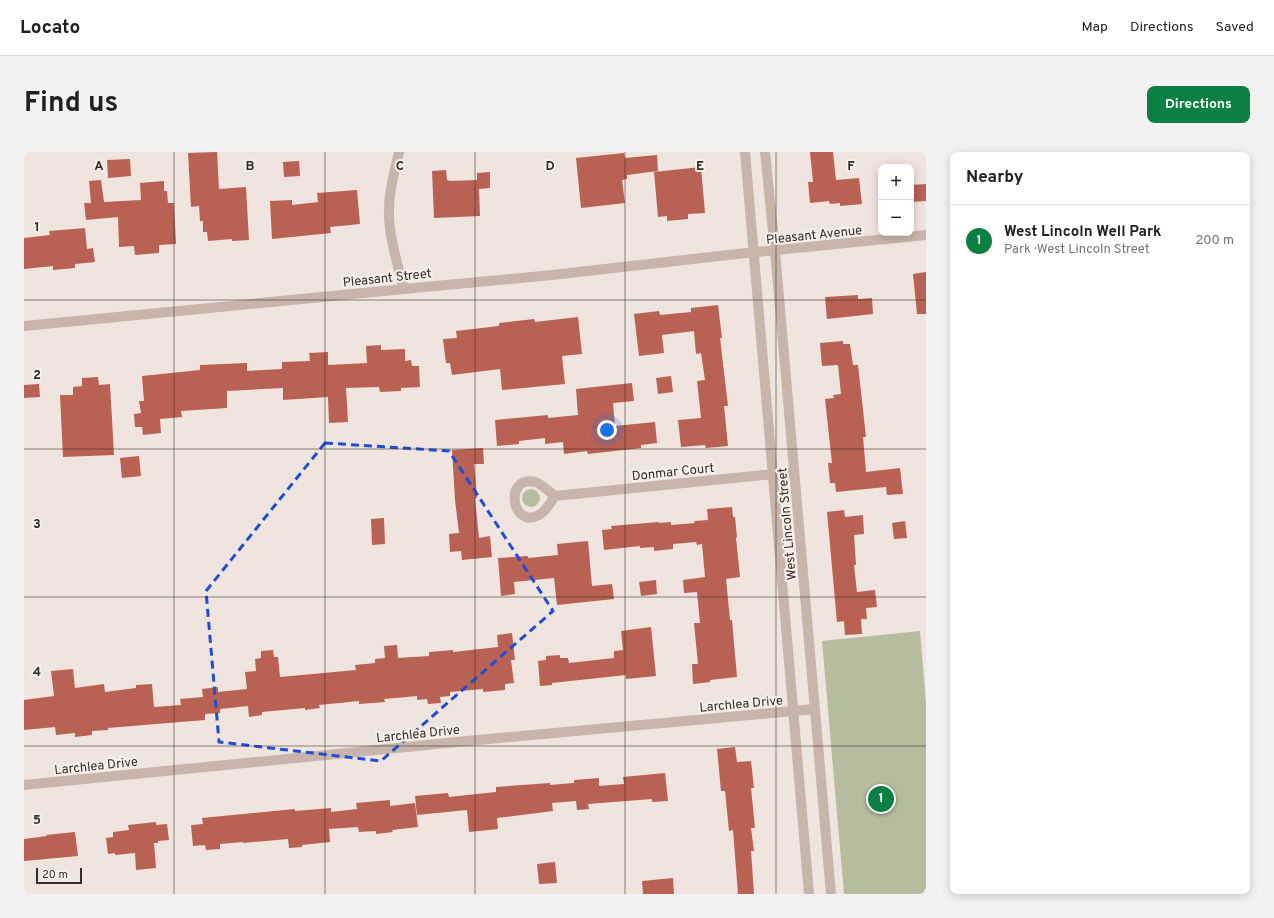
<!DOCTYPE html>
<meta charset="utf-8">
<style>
:root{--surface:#fff;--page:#f2f2f2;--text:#202124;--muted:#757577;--line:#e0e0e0;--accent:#0b8043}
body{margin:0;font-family:Overpass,sans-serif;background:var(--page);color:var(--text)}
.controls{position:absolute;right:12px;top:12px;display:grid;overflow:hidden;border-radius:8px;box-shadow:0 2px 10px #0003}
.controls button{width:36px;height:36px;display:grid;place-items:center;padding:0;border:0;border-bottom:1px solid var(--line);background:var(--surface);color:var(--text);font:20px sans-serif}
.scale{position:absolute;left:12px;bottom:10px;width:46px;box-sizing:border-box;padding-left:4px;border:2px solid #352c29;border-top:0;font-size:11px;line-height:14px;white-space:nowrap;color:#352c29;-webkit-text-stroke:3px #f8f0ea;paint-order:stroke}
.you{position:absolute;left:583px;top:278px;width:14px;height:14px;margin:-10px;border:3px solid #fff;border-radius:50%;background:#1a73e8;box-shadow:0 0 0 6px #1a73e833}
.badge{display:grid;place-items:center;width:26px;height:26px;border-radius:50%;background:var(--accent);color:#fff;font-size:13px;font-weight:700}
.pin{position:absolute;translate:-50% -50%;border:2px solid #fff;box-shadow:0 1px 4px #0006}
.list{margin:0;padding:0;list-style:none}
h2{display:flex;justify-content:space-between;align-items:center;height:52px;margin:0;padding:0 16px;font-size:17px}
h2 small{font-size:13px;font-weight:400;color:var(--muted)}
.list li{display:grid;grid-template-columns:26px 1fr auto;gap:12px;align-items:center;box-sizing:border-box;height:72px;padding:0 16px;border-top:1px solid var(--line)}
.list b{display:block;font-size:15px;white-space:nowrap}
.list p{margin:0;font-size:13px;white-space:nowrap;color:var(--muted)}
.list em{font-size:13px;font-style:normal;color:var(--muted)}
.map{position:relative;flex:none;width:902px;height:742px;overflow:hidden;border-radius:8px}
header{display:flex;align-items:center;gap:24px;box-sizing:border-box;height:56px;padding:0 20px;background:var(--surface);border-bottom:1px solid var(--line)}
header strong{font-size:19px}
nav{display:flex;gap:22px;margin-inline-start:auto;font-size:14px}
.intro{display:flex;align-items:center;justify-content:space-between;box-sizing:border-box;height:96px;padding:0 24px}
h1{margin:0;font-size:28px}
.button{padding:10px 18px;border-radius:8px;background:var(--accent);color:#fff;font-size:14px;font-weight:700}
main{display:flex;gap:24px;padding:0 24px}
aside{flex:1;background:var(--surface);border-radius:8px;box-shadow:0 2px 10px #0003}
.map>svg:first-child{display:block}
.green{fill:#b6bd9f}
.building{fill:#b96152}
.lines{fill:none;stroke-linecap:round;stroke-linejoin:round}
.minor{stroke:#c7b5ab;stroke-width:10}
.tertiary{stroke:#c7b5ab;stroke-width:10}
.marked{fill:none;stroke:#1d4ed8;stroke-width:3;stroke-dasharray:8 5;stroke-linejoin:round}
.grid{fill:none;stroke:#352c29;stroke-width:1;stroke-opacity:0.55}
.labels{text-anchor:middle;stroke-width:4;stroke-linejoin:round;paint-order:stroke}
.street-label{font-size:13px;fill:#352c29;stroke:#f8f0ea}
.grid-label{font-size:13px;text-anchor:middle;font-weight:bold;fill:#352c29;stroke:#f8f0ea;stroke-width:4;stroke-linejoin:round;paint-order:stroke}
</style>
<header>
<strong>Locato</strong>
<nav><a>Map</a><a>Directions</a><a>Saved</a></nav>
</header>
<div class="intro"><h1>Find us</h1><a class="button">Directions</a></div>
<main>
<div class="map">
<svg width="902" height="742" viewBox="0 0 902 742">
<rect width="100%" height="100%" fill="#f0e5de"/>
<path class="green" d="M498 346a9 9 0 1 1 18 0a9 9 0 1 1-18 0Z
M 896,479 L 902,551 L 902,742 L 820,742 L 798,489 Z"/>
<path class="building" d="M 193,0 L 195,37 L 222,35 L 225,88 L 208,89 L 208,87 L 184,89 L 183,80 L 179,80 L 179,69 L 176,69 L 175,54 L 167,55 L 164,1 Z
M 786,0 L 809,0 L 812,28 L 835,26 L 838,52 L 816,54 L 816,51 L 806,52 L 805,49 L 786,51 L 784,30 L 789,30 Z
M 600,1 L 601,6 L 633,3 L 634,19 L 603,23 L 603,27 L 598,28 L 601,51 L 557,56 L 552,6 Z
M 106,7 L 107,24 L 84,26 L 83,8 Z
M 275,9 L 276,24 L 260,25 L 259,10 Z
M 677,15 L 681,61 L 664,62 L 664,67 L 643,69 L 643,64 L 634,65 L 630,20 Z
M 422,18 L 423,28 L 427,29 L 453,28 L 453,21 L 466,20 L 466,36 L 455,37 L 456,64 L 410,66 L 408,19 Z
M 77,28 L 80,50 L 117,48 L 116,31 L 140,29 L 140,39 L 143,39 L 144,51 L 150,51 L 152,92 L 135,93 L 135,101 L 111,103 L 110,94 L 95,95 L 94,65 L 62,68 L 60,51 L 67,51 L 65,29 Z
M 902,32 L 902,49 L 887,50 L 887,33 Z
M 333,38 L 336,72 L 306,75 L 307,81 L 248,87 L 246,49 L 268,48 L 268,53 L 294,50 L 293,41 Z
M 61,76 L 63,97 L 69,96 L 71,110 L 51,112 L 51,116 L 29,118 L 29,114 L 0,117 L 0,86 L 26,83 L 25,79 Z
M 902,120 L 902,162 L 893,162 L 889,122 Z
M 834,143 L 834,147 L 848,146 L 849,162 L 803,167 L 801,145 Z
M 694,153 L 698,186 L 696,186 L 704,254 L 700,254 L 704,294 L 682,296 L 681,293 L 657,295 L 654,268 L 677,266 L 673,229 L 681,228 L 677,201 L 672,202 L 670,179 L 638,183 L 640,201 L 615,204 L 610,162 L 635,159 L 636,163 L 667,160 L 667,156 Z
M 554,165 L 558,202 L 538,204 L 541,232 L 478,238 L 476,217 L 428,223 L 426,211 L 422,211 L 419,187 L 433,186 L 432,179 L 475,174 L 475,171 L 510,167 L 511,170 Z
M 819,189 L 819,192 L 826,192 L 829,213 L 834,213 L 842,285 L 839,285 L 842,320 L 876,316 L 879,342 L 863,343 L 862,335 L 812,340 L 811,331 L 806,331 L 804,311 L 808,311 L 801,247 L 810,246 L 809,243 L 817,242 L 814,213 L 798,214 L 796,191 Z
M 357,193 L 357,198 L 381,197 L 381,209 L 387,208 L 388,214 L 395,214 L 396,235 L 377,236 L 377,239 L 356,240 L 355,235 L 322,236 L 324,270 L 305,271 L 304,245 L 259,248 L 259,236 L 203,239 L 203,256 L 157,259 L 158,265 L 136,267 L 137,281 L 119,283 L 118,275 L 111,275 L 110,262 L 117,261 L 115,249 L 120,249 L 118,224 L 176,218 L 176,213 L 223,211 L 223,219 L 258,217 L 258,210 L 286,209 L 285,201 L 304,200 L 304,213 L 343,211 L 342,194 Z
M 647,224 L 649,240 L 634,242 L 632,226 Z
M 74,225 L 75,233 L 86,232 L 90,303 L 39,305 L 36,243 L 49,243 L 49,235 L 58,234 L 58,226 Z
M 608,231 L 610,249 L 589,251 L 591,274 L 631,270 L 633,291 L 617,293 L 617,296 L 564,302 L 563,299 L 540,302 L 539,290 L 521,292 L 521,286 L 495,289 L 495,292 L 473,294 L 471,268 L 524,263 L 524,266 L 554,263 L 552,237 Z
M 15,232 L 16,245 L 0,246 L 0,233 Z
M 459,296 L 460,312 L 450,312 L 453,346 L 451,346 L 455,386 L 466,384 L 468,405 L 438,408 L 437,399 L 426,400 L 425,382 L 435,381 L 431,348 L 428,298 Z
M 115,304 L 117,324 L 98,326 L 96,306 Z
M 708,355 L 709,365 L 711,365 L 713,385 L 712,386 L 716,425 L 702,427 L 706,468 L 708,468 L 713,525 L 686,528 L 686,530 L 669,532 L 668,512 L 674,512 L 670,471 L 676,471 L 673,440 L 660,441 L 659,428 L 681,425 L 678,392 L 673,393 L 672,390 L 649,392 L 649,397 L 630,399 L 630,395 L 616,396 L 616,394 L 580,398 L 578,378 L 588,377 L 587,374 L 635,370 L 635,371 L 647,370 L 647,373 L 671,371 L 670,369 L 684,368 L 683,357 Z
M 820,358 L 821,365 L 839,363 L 840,382 L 830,383 L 832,413 L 830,413 L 833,440 L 851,438 L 853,455 L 842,456 L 843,467 L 837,467 L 838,482 L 821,483 L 820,469 L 813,470 L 803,360 Z
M 360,366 L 361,392 L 348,393 L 347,367 Z
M 881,369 L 883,386 L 870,387 L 868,371 Z
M 564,389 L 568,434 L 588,432 L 590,447 L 533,453 L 530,426 L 490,430 L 491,442 L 477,444 L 474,406 L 504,404 L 504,406 L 534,403 L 533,392 Z
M 632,428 L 633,442 L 617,444 L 615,430 Z
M 627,475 L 632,524 L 602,527 L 602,523 L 528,531 L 528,533 L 516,534 L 514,509 L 522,508 L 522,504 L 536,503 L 536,506 L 544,506 L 545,511 L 590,506 L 590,499 L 599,498 L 597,479 Z
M 488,481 L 491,508 L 487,508 L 490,531 L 481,532 L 481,538 L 459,540 L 459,537 L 426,540 L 426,544 L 416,545 L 417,551 L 404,552 L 403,547 L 393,548 L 393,544 L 360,547 L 361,550 L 335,552 L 335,549 L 295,553 L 296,556 L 281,558 L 281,556 L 238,560 L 238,563 L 225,565 L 224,554 L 196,557 L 196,561 L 181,562 L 181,568 L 84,576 L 84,578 L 68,579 L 68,583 L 51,585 L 51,581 L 32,583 L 31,575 L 0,578 L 0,548 L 30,544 L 27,519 L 49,517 L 51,536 L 80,532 L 81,540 L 112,536 L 112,533 L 128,532 L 130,555 L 157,553 L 156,547 L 179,545 L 178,537 L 194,535 L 194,540 L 223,537 L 221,520 L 232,519 L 231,507 L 237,506 L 237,499 L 249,498 L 250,505 L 254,505 L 256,525 L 332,518 L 331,513 L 351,511 L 351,507 L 361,506 L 360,494 L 373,493 L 374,506 L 405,504 L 405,500 L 429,498 L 429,500 L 474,495 L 473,483 Z
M 711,595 L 713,610 L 727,609 L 730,636 L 727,636 L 731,676 L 727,676 L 730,699 L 727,699 L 730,742 L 714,742 L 709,678 L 705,679 L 701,639 L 697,639 L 693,597 Z
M 641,621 L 644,649 L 628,650 L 628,647 L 564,652 L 565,657 L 553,658 L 552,649 L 528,651 L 529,659 L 473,666 L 474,677 L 445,680 L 443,658 L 393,663 L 391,644 L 424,641 L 425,645 L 472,640 L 472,635 L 526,631 L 526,633 L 550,631 L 550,628 L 575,626 L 575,634 L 600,632 L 599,625 Z
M 366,648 L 366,654 L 391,651 L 394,675 L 368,678 L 369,680 L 352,682 L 352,679 L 335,680 L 334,675 L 305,677 L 306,690 L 278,693 L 278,695 L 265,696 L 264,687 L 219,691 L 219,690 L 196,692 L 196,697 L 182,698 L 181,693 L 169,694 L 167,673 L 179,672 L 178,666 L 271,657 L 271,659 L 307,656 L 307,660 L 333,657 L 332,651 Z
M 132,670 L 132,673 L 143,672 L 145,688 L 134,689 L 134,691 L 130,691 L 132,716 L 112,718 L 111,701 L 91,703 L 91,701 L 84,702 L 82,686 L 89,685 L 89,680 L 105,678 L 104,673 Z
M 51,680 L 54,704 L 0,709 L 0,687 L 23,684 L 22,683 Z
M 531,710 L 533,731 L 515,732 L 513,712 Z
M 649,726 L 650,742 L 619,742 L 618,729 Z"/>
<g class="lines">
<path class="minor" d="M 375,0 C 370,21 364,43 365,64 C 366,89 374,113 380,137
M 0,174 L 380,137 L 528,123 L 713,102 L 902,83
M 531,344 C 527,350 522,359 515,363 C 488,378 479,323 511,330 C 518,332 525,340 531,344 L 770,320
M 0,633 L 443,589 L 791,557"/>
<path class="tertiary" d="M 721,0 L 785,742
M 741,0 L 751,99 L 807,742"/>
</g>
<path class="marked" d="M 301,291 L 425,299 L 529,459 L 357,609 L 195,590 L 182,439 Z"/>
<path class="grid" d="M 150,0 L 150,742M 301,0 L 301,742M 451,0 L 451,742M 601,0 L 601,742M 752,0 L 752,742M 0,148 L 902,148M 0,297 L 902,297M 0,445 L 902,445M 0,594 L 902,594"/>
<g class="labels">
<g class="street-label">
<text transform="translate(790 82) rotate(-6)" y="5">Pleasant Avenue</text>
<text transform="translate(363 125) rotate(-6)" y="5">Pleasant Street</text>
<text transform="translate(649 319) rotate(-6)" y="5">Donmar Court</text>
<text transform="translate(762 372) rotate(-95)" y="5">West Lincoln Street</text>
<text transform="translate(717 551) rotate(-5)" y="5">Larchlea Drive</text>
<text transform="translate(394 581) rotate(-6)" y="5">Larchlea Drive</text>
<text transform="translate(72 613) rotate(-6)" y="5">Larchlea Drive</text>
</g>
</g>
<g class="grid-label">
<text x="75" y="18">A</text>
<text x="226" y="18">B</text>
<text x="376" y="18">C</text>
<text x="526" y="18">D</text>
<text x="676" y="18">E</text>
<text x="827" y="18">F</text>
<text x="13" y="79">1</text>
<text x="13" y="227">2</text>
<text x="13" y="376">3</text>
<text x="13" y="524">4</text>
<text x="13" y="672">5</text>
</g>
</svg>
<div class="controls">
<button>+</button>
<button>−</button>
</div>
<div class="scale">20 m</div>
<div class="you"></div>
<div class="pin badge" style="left:857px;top:647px">1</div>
</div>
<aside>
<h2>Nearby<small></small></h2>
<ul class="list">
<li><span class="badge">1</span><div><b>West Lincoln Well Park</b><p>Park · West Lincoln Street</p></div><em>200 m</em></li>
</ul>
</aside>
</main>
